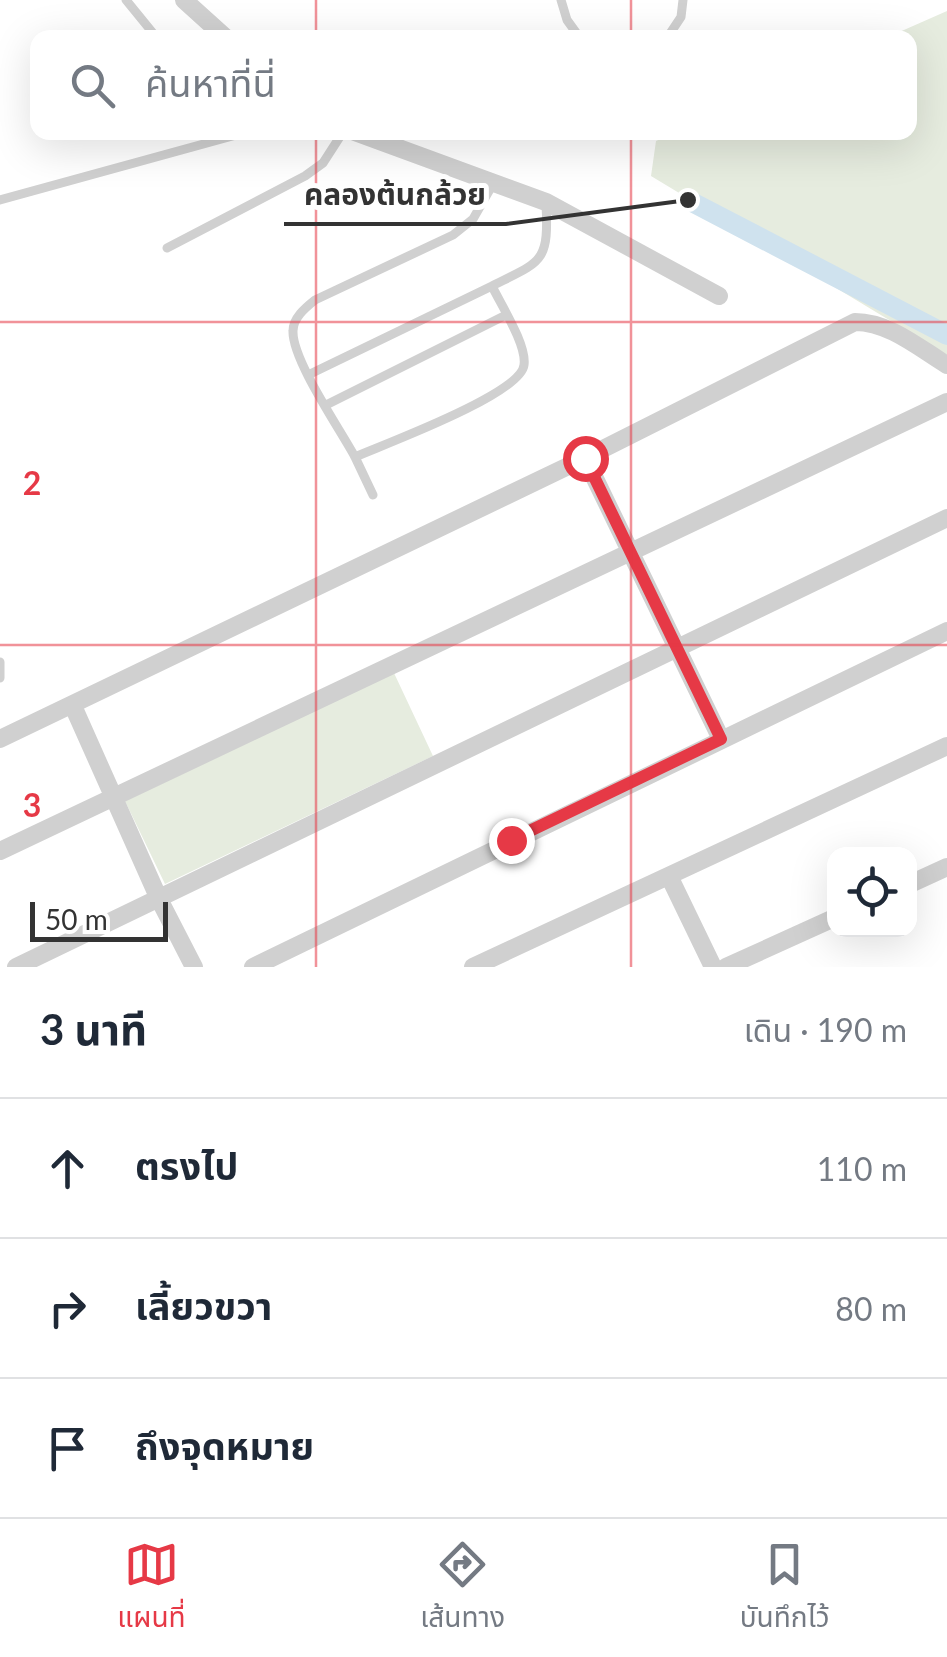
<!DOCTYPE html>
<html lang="th">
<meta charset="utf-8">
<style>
:root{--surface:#fff;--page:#f2f2f3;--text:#1f2937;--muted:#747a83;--line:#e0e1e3;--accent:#e63946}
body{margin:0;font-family:Lato,"Noto Sans Thai",sans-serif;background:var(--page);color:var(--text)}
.controls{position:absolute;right:30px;bottom:30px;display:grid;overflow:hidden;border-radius:20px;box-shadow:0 10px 40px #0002}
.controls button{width:90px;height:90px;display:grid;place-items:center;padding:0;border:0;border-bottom:2px solid var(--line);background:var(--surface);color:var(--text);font:50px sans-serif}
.scale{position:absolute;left:30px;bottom:25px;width:138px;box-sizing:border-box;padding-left:10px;border:5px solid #333;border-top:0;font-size:28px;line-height:35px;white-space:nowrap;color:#333;-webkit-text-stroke:8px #fff;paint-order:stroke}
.stop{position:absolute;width:30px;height:30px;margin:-22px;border:8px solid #e63946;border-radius:50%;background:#fff}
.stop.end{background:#e63946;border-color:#fff;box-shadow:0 2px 10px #0008}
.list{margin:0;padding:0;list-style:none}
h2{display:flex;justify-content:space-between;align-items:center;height:130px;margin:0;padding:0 40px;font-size:42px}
h2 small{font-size:32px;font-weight:400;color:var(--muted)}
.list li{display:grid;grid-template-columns:65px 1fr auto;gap:30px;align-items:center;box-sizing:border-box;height:140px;padding:0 40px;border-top:2px solid var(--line)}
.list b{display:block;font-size:38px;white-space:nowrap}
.list em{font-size:32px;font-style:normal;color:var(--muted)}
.icon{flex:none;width:55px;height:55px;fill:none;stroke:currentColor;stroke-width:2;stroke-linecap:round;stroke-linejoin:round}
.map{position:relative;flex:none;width:947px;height:967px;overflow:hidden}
.search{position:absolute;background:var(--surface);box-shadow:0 10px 40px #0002;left:30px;right:30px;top:30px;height:110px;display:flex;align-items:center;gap:25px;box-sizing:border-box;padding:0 35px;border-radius:20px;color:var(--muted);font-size:38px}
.sheet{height:550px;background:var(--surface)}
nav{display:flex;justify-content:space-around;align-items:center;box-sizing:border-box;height:140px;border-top:2px solid var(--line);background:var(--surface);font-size:28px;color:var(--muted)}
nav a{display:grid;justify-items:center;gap:5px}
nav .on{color:var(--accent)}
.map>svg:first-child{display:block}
.green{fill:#e6ecdf}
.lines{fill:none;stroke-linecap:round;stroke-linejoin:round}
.canal{stroke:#cfe2ee;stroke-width:20}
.service{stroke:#d0d0d0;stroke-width:9}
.minor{stroke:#d0d0d0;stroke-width:18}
.route{stroke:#e63946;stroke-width:12}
.grid{fill:none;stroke:#e63946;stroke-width:2.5;stroke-opacity:0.55}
.grid-label{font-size:32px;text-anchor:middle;font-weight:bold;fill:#e63946;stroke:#fff;stroke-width:10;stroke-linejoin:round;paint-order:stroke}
.leader{fill:none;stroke:#333;stroke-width:4}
.callout-dot{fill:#333;stroke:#fff;stroke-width:4}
.callout-label{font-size:30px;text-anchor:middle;font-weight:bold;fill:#333;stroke:#fff;stroke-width:10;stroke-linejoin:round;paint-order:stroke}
</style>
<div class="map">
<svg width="947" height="967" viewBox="0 0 947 967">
<rect width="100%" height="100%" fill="#fff"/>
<path class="green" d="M 947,11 L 947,355 L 651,176 L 656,141 L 674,133 L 910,132 L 910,38 L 888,37 Z
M 394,673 L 433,756 L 165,884 L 125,801 Z"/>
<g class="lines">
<path class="canal" d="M 688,200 L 947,335"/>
<path class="service" d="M 126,0 L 157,38
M 561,0 L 567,20 L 580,38
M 667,38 L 681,17 L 683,0
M 493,184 L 473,219 L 453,235 L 315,300 C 305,308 293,318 293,331 C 292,360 340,429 355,457 C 385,444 521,394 524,365 C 527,345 501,305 492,286 C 542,261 549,263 546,204
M 0,200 L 247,132
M 167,248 L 305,176 L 323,163 L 343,132
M 308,375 L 492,286
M 326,405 L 506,315
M 355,457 L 373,495
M 0,662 L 0,678"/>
<path class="minor" d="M 184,0 L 226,38
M 355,132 L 546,202 L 719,296
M 585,458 L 721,739
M 73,706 L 159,899 L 194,967
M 0,739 L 585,458 L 855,322 C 889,322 919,348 947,365
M 0,851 L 947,402
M 669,876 L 713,967
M 910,884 L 947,867
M 16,967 L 947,518
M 253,967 L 947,631
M 473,967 L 947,746
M 726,967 L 834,918"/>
</g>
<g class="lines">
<path class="route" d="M 511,840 L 721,739 L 585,458"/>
</g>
<path class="grid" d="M 316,0 L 316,38M 631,0 L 631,38M 316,132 L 316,967M 631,132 L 631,967M 0,322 L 947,322M 0,645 L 947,645"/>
<g class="grid-label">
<text x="32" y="495">2</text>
<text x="32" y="817">3</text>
</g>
<path class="leader" d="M688 200L506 224H284"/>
<circle class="callout-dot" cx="688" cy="200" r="10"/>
<g class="callout-label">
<text x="395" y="205">คลองต้นกล้วย</text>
</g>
</svg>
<div class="controls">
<button><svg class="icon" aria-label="locate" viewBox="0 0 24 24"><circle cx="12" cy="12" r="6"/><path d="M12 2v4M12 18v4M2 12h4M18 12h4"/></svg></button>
</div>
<div class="scale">50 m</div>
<div class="stop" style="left:585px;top:458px"></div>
<div class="stop end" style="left:511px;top:840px"></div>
<div class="search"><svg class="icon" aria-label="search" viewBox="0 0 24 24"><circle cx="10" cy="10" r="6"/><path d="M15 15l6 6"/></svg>ค้นหาที่นี่</div>
</div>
<section class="sheet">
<h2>3 นาที<small>เดิน · 190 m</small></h2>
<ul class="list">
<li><svg class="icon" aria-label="ahead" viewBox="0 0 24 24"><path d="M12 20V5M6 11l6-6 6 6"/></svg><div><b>ตรงไป</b></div><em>110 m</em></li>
<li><svg class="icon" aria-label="right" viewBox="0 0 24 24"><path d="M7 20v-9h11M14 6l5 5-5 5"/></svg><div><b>เลี้ยวขวา</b></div><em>80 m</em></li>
<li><svg class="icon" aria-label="arrive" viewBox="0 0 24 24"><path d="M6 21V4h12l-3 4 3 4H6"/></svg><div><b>ถึงจุดหมาย</b></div></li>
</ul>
</section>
<nav>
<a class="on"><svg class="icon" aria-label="map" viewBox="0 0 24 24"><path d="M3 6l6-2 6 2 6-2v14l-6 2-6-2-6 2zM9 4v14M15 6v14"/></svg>แผนที่</a>
<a><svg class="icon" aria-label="directions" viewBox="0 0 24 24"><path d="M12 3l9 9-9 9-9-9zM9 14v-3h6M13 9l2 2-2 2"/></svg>เส้นทาง</a>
<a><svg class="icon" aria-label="saved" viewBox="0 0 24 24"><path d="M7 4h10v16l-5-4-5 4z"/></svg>บันทึกไว้</a>
</nav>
